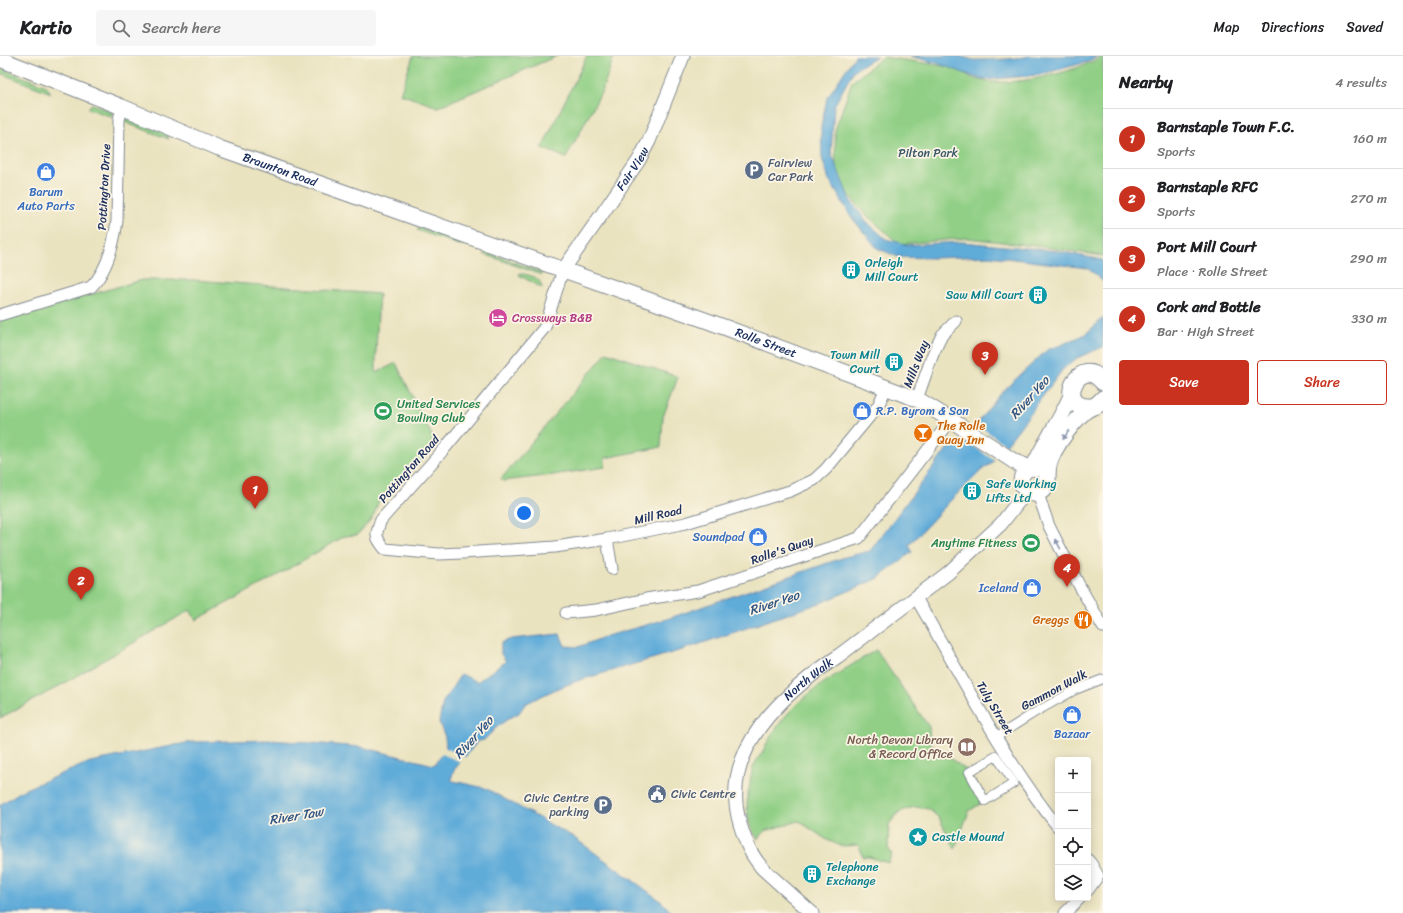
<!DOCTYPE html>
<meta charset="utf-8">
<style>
:root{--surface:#fff;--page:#f6f6f6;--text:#202124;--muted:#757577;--line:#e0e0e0;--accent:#c8321e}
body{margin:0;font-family:Sriracha,sans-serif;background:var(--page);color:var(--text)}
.controls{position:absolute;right:12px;bottom:12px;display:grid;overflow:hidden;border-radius:4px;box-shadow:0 2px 10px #0003}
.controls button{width:36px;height:36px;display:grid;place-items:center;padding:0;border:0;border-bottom:1px solid var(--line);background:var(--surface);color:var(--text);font:20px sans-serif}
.you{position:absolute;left:524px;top:457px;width:14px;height:14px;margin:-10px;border:3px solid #fff;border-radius:50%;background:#1a73e8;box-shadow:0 0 0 6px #1a73e833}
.badge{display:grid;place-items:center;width:26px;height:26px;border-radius:50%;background:var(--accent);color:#fff;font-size:13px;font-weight:700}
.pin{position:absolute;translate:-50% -33px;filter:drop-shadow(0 1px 2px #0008)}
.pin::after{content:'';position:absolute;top:21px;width:14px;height:12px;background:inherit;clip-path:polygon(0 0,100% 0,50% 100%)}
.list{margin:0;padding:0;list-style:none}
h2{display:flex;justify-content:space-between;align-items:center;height:52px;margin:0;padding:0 16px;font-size:17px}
h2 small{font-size:13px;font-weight:400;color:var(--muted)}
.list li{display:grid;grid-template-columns:26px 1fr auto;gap:12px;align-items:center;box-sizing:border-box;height:60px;padding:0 16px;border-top:1px solid var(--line)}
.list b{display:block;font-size:15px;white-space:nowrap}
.list p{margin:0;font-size:13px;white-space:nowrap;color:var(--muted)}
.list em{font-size:13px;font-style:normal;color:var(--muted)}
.actions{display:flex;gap:8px;padding:12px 16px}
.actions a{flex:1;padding:9px 0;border:1px solid var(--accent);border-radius:4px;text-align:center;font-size:14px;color:var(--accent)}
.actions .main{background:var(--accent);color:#fff}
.icon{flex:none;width:22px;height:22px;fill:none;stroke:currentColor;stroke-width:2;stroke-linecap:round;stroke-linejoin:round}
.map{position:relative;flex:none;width:1103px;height:857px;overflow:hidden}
header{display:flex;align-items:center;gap:24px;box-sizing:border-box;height:56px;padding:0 20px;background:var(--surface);border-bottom:1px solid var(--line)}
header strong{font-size:19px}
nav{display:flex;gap:22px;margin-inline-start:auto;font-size:14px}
.search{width:280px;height:36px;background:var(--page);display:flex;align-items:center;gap:10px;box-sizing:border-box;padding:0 14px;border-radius:4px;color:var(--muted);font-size:15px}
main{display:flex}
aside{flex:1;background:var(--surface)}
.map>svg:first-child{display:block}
.green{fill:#90cf85;stroke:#567f72}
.water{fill:#61acd9;stroke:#3e6e9c}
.pier{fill:#eae3c0}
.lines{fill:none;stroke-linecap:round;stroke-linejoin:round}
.pedestrian-casing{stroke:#82898f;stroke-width:10}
.minor-casing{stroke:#82898f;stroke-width:13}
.tertiary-casing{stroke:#82898f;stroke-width:15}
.secondary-casing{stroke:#82898f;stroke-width:17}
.primary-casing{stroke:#82898f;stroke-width:19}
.pedestrian{stroke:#fff;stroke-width:8}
.minor{stroke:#fff;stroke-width:11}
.tertiary{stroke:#fff;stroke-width:13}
.secondary{stroke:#fff;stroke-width:15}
.primary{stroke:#fff;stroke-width:17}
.oneway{fill:#8d97ae}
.labels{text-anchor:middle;stroke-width:3.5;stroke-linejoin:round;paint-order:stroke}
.park-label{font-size:12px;fill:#385768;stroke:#fcf5e5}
.service-label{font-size:12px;fill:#4e5e75;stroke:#fcf5e5;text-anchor:start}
.street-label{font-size:12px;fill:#1b2f5e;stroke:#fcf5e5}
.shop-label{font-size:12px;fill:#366cbe;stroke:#fcf5e5}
.culture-label{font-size:12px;fill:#0d838f;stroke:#fcf5e5;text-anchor:start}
.hotel-label{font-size:12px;fill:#b23c85;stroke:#fcf5e5;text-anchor:start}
.leisure-label{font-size:12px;fill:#27864d;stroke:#fcf5e5;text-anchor:start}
.food-label{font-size:12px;fill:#c56008;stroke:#fcf5e5;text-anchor:start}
.education-label{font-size:12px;fill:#785e54;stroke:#fcf5e5;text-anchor:end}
.water-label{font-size:13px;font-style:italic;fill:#305483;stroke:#fcf5e5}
</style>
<header>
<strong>Kartio</strong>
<div class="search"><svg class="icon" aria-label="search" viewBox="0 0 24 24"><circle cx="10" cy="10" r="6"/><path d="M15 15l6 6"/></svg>Search here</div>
<nav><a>Map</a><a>Directions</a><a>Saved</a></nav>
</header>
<main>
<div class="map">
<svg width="1103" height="857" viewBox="0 0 1103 857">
<rect width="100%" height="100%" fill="#fcf5e5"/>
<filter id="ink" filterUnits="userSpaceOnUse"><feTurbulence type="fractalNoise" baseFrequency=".025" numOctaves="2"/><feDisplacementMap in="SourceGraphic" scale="8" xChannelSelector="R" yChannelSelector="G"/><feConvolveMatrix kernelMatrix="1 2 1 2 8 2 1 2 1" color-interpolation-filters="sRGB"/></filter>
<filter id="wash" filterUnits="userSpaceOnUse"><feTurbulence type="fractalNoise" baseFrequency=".012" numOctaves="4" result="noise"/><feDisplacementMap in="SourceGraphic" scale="16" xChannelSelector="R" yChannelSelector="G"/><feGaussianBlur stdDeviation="0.9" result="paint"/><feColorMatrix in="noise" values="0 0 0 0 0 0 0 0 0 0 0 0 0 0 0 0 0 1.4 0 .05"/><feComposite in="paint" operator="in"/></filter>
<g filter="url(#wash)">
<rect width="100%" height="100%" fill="#eae3c0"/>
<path class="green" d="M 413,0 L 557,0 L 438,51 L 400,38 Z
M 587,0 L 614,0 L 602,35 L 566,102 L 542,92 Z
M 1103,0 L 1103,200 L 1044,191 L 968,182 L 899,188 L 864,157 L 836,124 L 835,74 L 852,26 L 883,1 C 908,5 932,7 956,13 C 963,15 969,21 975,23 C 1007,33 1075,17 1103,0 Z
M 0,12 L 46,30 L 51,37 L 0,17 Z
M 92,48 L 112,56 L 112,61 L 87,52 Z
M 126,63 L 129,63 L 167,78 L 169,83 L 124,66 Z
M 420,171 L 463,186 L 465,189 L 464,191 L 417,174 Z
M 487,196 L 538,215 L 542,217 L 542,219 L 484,198 Z
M 520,217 C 531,220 540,220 542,232 L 519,219 Z
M 142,224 L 194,224 L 379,238 L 376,293 L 376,317 L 396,307 L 437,390 L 378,446 C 376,460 366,469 357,479 L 345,480 L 264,527 L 196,564 L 190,554 L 54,633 L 0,662 L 0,264 Z
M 606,296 L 678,321 L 663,361 L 661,391 L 605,402 L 605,411 L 553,419 L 503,425 L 501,423 L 603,301 Z
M 876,594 L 929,671 L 930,687 L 969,716 L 985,745 L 969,755 L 955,793 L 939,762 L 929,753 L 914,751 L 899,756 L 889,768 L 888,792 L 892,798 L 888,807 L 869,801 L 863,801 L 859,789 L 841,790 L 827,784 L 799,765 L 765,775 L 758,783 C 747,772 746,751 748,737 C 750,730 750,722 752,716 C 753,709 758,702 762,697 C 770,680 780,665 793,652 C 816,629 849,611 876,594 Z"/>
<path class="water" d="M 855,0 L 878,0 L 854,14 L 834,50 L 831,97 L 850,144 L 868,167 L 886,183 L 908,189 L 962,186 L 1057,195 L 1103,204 L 1103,226 L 1095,218 L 1087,212 L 990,200 L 933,202 L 898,201 L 877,192 L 852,162 L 829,124 L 822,102 L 821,71 L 827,42 Z
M 910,0 L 958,0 L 974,4 L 1007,3 L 1034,0 L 1098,0 L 1087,6 L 1038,19 L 983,24 L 937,7 Z
M 1103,262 L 1103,291 L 1077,302 L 1063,313 L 1020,371 L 992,407 L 983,413 L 952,443 L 909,489 L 912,496 L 877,523 L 823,546 L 682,594 L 580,624 L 556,633 L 525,648 L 519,657 L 509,662 L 496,672 L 484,684 L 478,685 L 454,714 L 451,723 L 453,725 L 485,732 L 573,781 L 661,845 L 672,857 L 0,857 L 0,749 L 23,734 L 90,706 L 191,686 L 271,684 L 361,691 L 434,709 L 446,692 L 445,681 L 439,666 L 443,646 L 461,618 L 477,626 L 506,605 L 501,598 L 501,587 L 511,583 L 560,578 L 565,590 L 578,591 L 607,580 L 667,563 L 845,501 L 870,495 L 950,389 L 963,384 L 1004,334 L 1047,294 L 1061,289 L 1086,278 Z"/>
<path class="pier" d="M 975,367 L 1007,390 L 995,405 L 962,382 Z
M 444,691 L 467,702 L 463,707 L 440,697 Z"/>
</g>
<g filter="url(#ink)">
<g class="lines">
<defs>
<path id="pedestrian" d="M 996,681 L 1034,657 L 1075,634 L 1103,623
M 996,700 L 1014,727 L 985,745 L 969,716 Z"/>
<path id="minor" d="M 563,214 L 545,271 L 445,392 L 381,464 C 375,479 375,481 385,493 L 439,498 L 463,497 L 555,491 L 607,483 L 686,467 L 790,435 L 814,424 L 826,413 L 878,350 L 886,332
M 0,259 L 91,231 C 107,215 114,187 117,165 L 119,64 L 122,51
M 917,343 L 933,298 L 942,279 L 956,265
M 1038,438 L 1049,470 L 1079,529 L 1103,571
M 607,483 L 612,513
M 916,542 C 961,619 1002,701 1058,771
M 566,557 L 596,554 L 646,543 L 698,535 L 859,482 L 951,364
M 1088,804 L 1092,809 L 1098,820 L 1088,834
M 1065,857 L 1080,842"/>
<g id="tertiary">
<path id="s1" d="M 563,214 L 600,161 L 639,104 L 649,85 L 683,0"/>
<path id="s2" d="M 812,857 L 763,813 C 750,798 746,787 740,768 C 718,695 783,638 837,601 L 948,517 L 1001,468 L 1018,446 L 1028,437"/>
</g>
<g id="secondary">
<path id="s3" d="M 0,3 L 122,51 L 219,92 L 705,264 L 917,343 L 951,364 L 1015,406 L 1030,412 L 1041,413 L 1045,417 L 1048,425 L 1045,433 L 1038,438 C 1022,440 1014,419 1030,412"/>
<path d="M 1033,412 C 1044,386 1062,363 1072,337"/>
<path d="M 1048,425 C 1048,420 1048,414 1049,409 C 1053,392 1077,359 1092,351"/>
</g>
<path id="primary" d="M 1103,326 C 1080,297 1055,349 1087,351 C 1094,352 1099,348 1103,343"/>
</defs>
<use href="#pedestrian" class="pedestrian-casing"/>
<use href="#minor" class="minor-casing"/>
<use href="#tertiary" class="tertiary-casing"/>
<use href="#secondary" class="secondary-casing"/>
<use href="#primary" class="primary-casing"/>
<use href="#pedestrian" class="pedestrian"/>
<use href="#minor" class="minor"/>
<use href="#tertiary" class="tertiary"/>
<use href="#secondary" class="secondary"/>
<use href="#primary" class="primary"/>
</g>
<defs><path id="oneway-solid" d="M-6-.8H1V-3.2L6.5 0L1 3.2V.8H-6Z"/></defs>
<g class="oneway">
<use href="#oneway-solid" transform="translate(1066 379) rotate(125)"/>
<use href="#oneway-solid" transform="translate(1058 488) rotate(-117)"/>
</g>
</g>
<defs>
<symbol id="parking-disc" viewBox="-11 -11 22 22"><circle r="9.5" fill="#5c6f8a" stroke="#fcf5e5"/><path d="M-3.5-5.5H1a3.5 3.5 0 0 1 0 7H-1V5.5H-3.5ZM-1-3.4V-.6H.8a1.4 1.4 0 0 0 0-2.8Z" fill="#fff"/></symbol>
<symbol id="shop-disc" viewBox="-11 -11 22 22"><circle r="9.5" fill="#3f7fe0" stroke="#fcf5e5"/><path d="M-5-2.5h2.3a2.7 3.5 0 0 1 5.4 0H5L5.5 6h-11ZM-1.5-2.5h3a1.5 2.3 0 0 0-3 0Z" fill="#fff"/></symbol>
<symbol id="building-disc" viewBox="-11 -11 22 22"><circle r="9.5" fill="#0f9aa8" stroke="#fcf5e5"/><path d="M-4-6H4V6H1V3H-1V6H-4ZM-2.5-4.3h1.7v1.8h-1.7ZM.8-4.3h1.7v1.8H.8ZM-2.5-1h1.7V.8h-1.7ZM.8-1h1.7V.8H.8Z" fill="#fff"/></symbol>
<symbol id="hotel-disc" viewBox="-11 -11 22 22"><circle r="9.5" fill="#d1479c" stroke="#fcf5e5"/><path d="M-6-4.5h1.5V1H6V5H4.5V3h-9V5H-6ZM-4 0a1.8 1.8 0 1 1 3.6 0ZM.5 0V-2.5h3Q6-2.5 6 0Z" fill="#fff"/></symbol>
<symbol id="stadium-disc" viewBox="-11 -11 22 22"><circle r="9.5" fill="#2e9e5b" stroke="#fcf5e5"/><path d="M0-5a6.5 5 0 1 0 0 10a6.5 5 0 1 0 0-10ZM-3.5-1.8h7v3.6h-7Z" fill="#fff"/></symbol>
<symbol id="bar-disc" viewBox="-11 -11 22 22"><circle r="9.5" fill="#e8710a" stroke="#fcf5e5"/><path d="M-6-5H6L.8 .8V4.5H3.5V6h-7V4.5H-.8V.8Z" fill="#fff"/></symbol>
<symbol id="restaurant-disc" viewBox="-11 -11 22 22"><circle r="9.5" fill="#e8710a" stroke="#fcf5e5"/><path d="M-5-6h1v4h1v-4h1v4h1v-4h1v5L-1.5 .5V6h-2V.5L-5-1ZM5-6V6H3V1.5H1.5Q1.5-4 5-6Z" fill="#fff"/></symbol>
<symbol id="library-disc" viewBox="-11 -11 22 22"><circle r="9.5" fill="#8d6e63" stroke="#fcf5e5"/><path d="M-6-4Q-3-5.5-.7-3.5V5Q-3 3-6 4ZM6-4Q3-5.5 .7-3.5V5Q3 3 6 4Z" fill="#fff"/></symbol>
<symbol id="civic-disc" viewBox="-11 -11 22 22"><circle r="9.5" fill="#5c6f8a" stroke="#fcf5e5"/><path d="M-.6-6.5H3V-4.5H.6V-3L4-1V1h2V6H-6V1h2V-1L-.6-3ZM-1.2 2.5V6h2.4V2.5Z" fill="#fff"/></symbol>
<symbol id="sight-disc" viewBox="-11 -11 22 22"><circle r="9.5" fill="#0f9aa8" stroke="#fcf5e5"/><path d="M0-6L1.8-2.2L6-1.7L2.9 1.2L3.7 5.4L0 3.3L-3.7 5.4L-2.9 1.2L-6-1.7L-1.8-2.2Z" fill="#fff"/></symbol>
</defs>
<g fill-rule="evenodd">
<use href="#parking-disc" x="743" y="103" width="22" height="22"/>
<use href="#shop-disc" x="35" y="105" width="22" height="22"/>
<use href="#building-disc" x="840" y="203" width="22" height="22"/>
<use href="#building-disc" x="1027" y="228" width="22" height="22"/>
<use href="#hotel-disc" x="487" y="251" width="22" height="22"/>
<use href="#building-disc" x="883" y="295" width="22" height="22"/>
<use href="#stadium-disc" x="372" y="344" width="22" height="22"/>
<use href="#shop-disc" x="851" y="344" width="22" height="22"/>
<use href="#bar-disc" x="912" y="366" width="22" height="22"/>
<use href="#building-disc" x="961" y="424" width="22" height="22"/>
<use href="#shop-disc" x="747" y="470" width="22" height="22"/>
<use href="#stadium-disc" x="1020" y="476" width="22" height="22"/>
<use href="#shop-disc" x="1021" y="521" width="22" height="22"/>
<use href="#restaurant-disc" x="1072" y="553" width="22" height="22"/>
<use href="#shop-disc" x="1061" y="648" width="22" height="22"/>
<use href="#library-disc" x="956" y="680" width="22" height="22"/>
<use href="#civic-disc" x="646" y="727" width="22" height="22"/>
<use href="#parking-disc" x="592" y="738" width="22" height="22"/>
<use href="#sight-disc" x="907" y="770" width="22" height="22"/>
<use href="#building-disc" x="801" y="807" width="22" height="22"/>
</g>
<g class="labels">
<g class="park-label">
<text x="928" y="101">Pilton Park</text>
</g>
<g class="service-label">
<text x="768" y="111">Fairview<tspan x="768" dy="14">Car Park</tspan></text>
<text x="671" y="742">Civic Centre</text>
<text x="589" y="746" text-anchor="end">Civic Centre<tspan x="589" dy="14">parking</tspan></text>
</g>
<g class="street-label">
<text dy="4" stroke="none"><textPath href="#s1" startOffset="123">Fair View</textPath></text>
<text dy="4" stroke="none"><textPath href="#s3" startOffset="301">Braunton Road</textPath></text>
<text transform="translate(104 131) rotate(-87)" y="4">Pottington Drive</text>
<text dy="4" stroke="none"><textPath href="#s3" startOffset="817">Rolle Street</textPath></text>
<text transform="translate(916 308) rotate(-69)" y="4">Mills Way</text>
<text transform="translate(409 413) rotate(-49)" y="4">Pottington Road</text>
<text transform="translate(658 459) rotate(-13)" y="4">Mill Road</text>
<text transform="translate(782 494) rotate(-19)" y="4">Rolle's Quay</text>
<text dy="4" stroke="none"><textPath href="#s2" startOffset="288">North Walk</textPath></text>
<text transform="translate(1054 634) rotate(-28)" y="4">Gammon Walk</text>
<text transform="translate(995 652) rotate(59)" y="4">Tuly Street</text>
</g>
<g class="shop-label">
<text x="46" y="140">Barum<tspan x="46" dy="14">Auto Parts</tspan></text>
<text x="876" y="359" text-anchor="start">R.P. Byrom &amp; Son</text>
<text x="744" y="485" text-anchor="end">Soundpad</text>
<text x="1018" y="536" text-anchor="end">Iceland</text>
<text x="1072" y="682">Bazaar</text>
</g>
<g class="culture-label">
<text x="865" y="211">Orleigh<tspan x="865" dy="14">Mill Court</tspan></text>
<text x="1024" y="243" text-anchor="end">Saw Mill Court</text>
<text x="880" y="303" text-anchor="end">Town Mill<tspan x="880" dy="14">Court</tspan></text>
<text x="986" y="432">Safe Working<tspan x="986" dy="14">Lifts Ltd</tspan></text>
<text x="932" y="785">Castle Mound</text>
<text x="826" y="815">Telephone<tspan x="826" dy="14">Exchange</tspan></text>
</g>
<g class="hotel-label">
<text x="512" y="266">Crossways B&amp;B</text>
</g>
<g class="leisure-label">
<text x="397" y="352">United Services<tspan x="397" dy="14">Bowling Club</tspan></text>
<text x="1017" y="491" text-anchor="end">Anytime Fitness</text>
</g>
<g class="food-label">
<text x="937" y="374">The Rolle<tspan x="937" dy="14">Quay Inn</tspan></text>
<text x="1069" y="568" text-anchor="end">Greggs</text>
</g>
<g class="education-label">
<text x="953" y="688">North Devon Library<tspan x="953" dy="14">&amp; Record Office</tspan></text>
</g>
<g class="water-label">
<text transform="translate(1029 341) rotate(-48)" y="5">River Yeo</text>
<text transform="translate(774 546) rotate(-18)" y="5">River Yeo</text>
<text transform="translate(473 681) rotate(-48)" y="5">River Yeo</text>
<text transform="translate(296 759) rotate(-9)" y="5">River Taw</text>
</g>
</g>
</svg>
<div class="controls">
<button>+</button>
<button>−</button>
<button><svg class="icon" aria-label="locate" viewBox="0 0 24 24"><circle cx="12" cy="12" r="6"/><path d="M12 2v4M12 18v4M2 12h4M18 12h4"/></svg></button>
<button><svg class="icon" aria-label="layers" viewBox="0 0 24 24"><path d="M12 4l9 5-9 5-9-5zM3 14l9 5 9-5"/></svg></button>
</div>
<div class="you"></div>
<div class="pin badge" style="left:255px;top:453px">1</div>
<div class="pin badge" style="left:81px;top:544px">2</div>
<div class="pin badge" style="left:985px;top:319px">3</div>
<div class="pin badge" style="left:1067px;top:531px">4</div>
</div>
<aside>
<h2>Nearby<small>4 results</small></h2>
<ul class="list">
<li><span class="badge">1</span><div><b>Barnstaple Town F.C.</b><p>Sports</p></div><em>160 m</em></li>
<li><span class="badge">2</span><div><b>Barnstaple RFC</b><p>Sports</p></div><em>270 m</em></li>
<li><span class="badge">3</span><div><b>Port Mill Court</b><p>Place · Rolle Street</p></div><em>290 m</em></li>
<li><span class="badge">4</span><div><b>Cork and Bottle</b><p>Bar · High Street</p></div><em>330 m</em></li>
</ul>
<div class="actions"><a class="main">Save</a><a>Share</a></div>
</aside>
</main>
